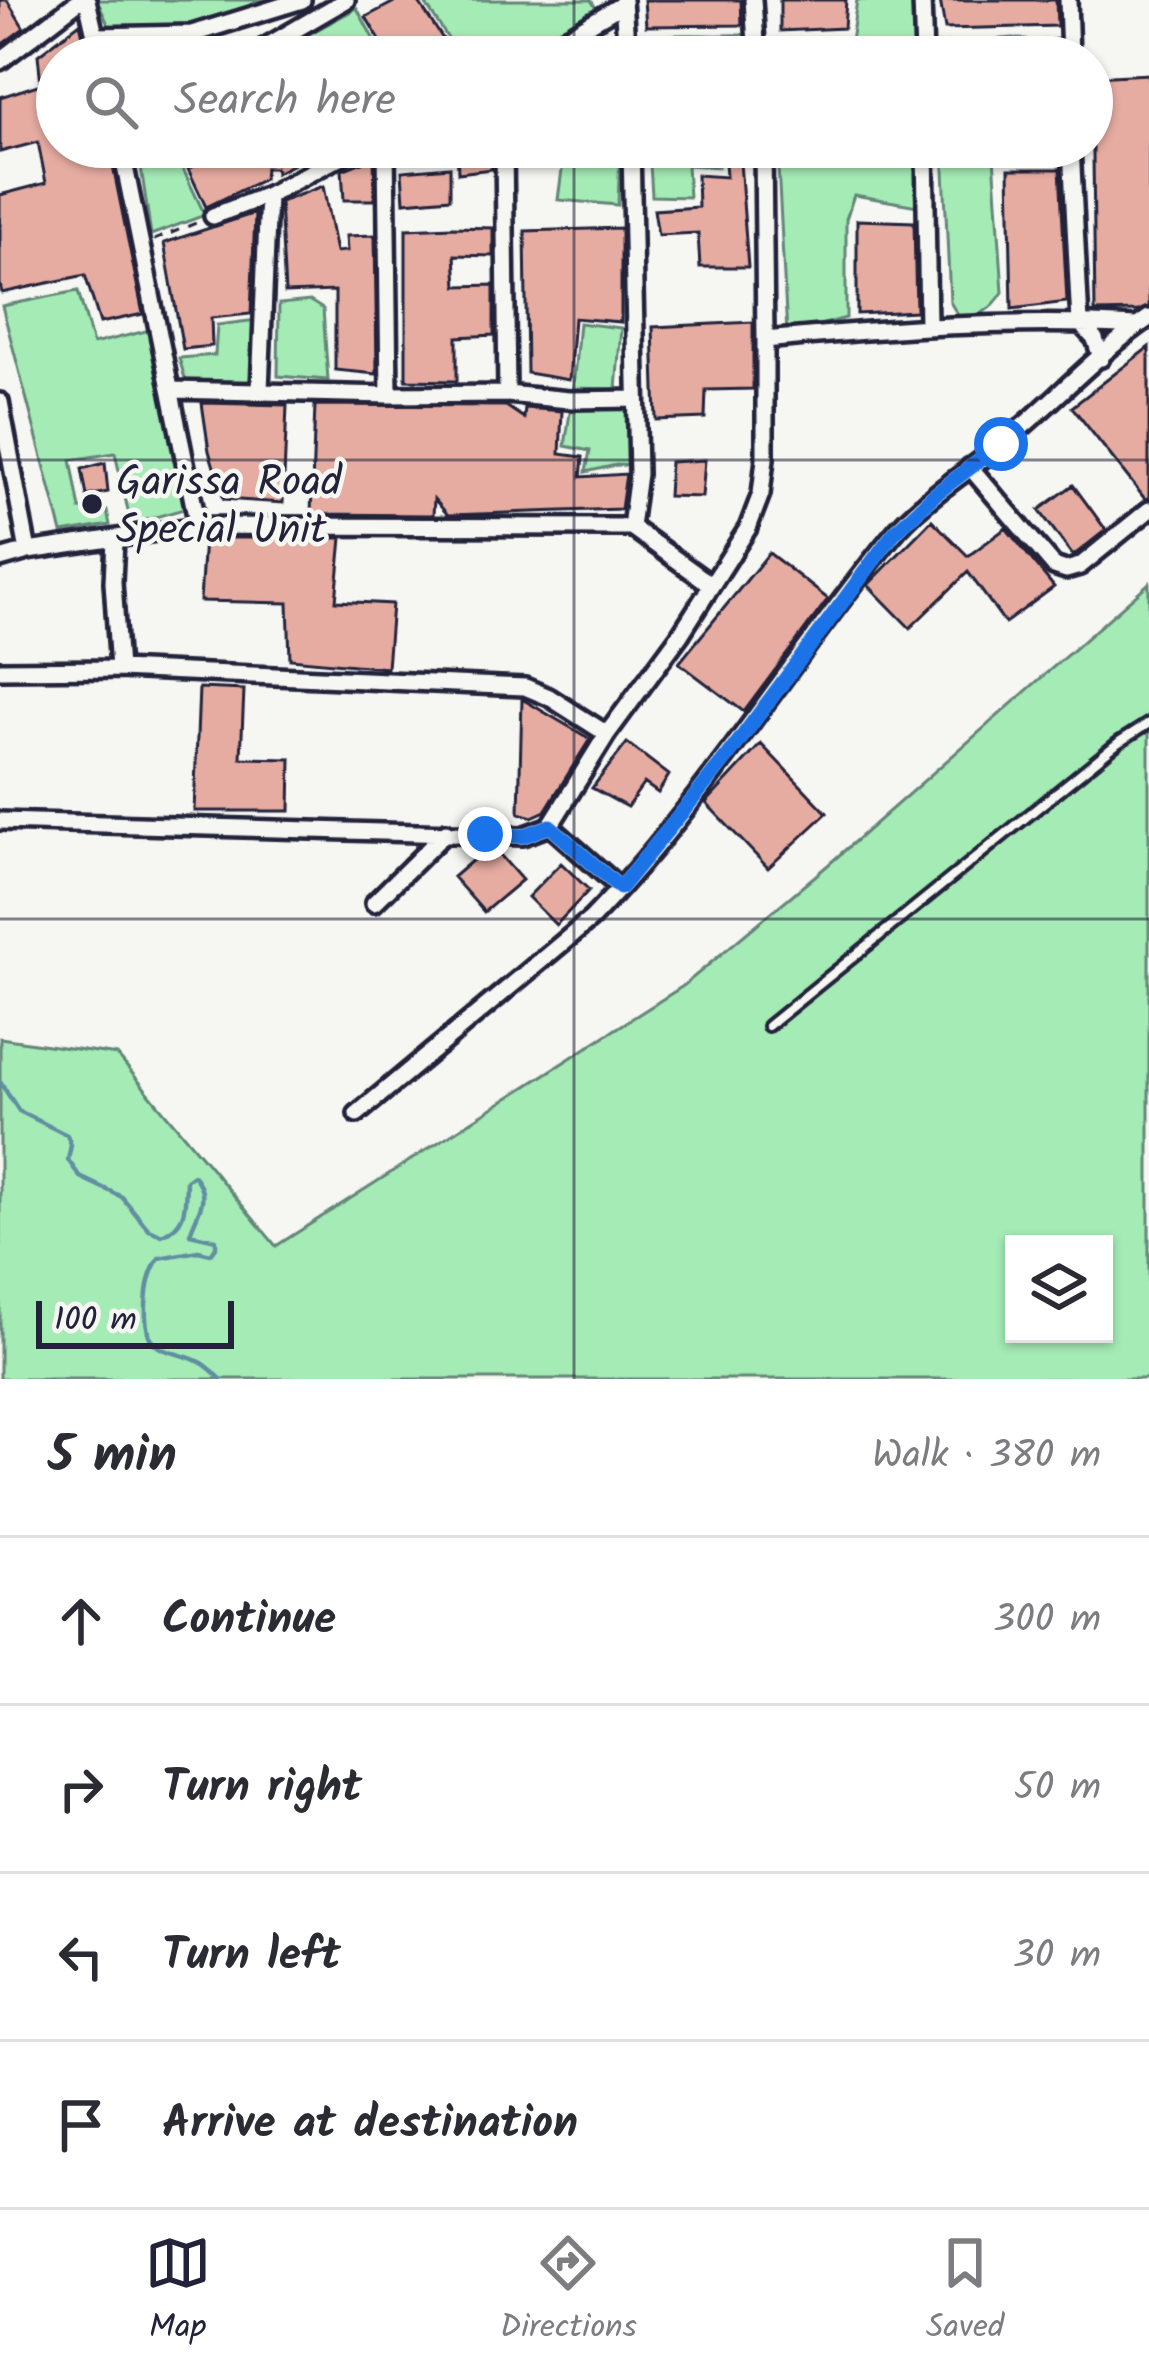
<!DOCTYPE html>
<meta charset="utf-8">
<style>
:root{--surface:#fff;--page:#f2f2f3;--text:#2b2b33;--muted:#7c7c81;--line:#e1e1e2;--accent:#22223b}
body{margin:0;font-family:Kalam,sans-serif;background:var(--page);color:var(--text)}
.controls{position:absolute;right:36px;bottom:36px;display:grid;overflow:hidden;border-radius:0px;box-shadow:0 3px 9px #0004}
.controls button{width:108px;height:108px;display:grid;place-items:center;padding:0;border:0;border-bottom:3px solid var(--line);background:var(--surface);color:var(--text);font:60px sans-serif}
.scale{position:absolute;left:36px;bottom:30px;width:198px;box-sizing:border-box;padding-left:12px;border:6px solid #22223b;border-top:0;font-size:33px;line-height:42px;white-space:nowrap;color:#22223b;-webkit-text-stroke:9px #f6f6f2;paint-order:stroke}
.stop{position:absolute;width:36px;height:36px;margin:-27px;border:9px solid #1a73e8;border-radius:50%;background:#fff}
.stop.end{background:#1a73e8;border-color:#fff;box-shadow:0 3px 12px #0008}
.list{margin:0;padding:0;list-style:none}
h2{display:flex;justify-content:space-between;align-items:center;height:156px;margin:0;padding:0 48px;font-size:51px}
h2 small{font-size:39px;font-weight:400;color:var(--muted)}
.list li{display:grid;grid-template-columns:78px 1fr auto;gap:36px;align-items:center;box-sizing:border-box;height:168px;padding:0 48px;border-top:3px solid var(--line)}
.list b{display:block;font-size:45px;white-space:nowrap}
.list em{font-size:39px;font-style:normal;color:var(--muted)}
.icon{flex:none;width:66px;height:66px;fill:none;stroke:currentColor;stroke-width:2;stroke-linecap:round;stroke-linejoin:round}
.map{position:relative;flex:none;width:1149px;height:1379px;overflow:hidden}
.search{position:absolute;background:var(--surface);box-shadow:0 3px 9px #0004;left:36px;right:36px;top:36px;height:132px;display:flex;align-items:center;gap:30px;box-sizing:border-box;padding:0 42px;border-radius:66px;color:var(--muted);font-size:45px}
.sheet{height:828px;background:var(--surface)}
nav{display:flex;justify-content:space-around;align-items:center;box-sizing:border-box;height:168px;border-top:3px solid var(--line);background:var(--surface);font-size:33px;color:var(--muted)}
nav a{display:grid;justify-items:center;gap:6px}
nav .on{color:var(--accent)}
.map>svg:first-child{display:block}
.green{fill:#a5ebb6;stroke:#648678;stroke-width:3;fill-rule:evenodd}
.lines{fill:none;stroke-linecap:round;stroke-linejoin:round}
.stream{stroke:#608fa1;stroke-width:4.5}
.building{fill:#e6aca2;stroke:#22223b;stroke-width:3}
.lane-casing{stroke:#22223b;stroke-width:16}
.street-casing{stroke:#22223b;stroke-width:24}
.path{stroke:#22223b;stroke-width:3;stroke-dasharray:9 9;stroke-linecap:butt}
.lane{stroke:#f6f6f2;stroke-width:8}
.street{stroke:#f6f6f2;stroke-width:15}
.route{stroke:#1a73e8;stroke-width:15}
.grid{fill:none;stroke:#22223b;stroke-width:3;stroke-opacity:0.55}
.poi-dot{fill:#22223b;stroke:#f6f6f2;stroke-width:4.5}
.labels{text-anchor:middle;stroke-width:9;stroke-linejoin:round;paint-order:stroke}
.poi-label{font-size:42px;fill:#22223b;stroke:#f6f6f2;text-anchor:start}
</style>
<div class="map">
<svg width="1149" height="1379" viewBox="0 0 1149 1379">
<rect width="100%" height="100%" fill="#f6f6f2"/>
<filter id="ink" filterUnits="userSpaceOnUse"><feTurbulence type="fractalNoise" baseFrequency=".00833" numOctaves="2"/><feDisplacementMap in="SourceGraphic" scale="24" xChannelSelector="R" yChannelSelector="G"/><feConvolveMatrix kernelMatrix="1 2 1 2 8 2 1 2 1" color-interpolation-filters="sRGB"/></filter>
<g filter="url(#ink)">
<path class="green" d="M 97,0 L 281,0 L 229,14 L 123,57 Z
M 423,0 L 591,0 L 600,15 L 518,57 L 460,57 Z
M 857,0 L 919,0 L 922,57 L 773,57 L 800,40 L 851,42 Z
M 357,8 L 383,57 L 274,57 L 273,54 Z
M 747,34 L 750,57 L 643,57 L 642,40 C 676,30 712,38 747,34 Z
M 1013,38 L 1034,41 L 1072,38 L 1071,57 L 939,57 L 939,44 Z
M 138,147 L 217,147 L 218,151 L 181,165 L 205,215 L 151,235 Z
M 565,147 L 620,147 L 618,205 L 558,200 Z
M 649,147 L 715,147 L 718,167 L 687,165 L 689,197 L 652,196 Z
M 777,147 L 926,147 L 929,208 L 854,195 L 846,219 L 846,318 L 787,334 Z
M 943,147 L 1069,147 L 1063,157 L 1051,160 L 994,156 L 1003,292 C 991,311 981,316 959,317 L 950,302 Z
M 78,291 L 93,344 L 158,328 L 184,509 L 131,524 L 115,453 L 71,460 L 80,509 L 107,511 L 110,525 L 62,533 L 2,306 Z
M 310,301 L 323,309 L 328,380 L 278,376 L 279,304 Z
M 257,320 L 263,381 L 186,382 L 179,358 L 215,355 L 217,325 Z
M 579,323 L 621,328 L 616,389 L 573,388 Z
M 638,403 L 646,466 L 616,465 L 586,472 L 590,451 L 565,446 L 571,406 Z
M 1149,583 L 1149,1379 L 0,1379 L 0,1038 L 117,1055 L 276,1246 L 683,986 L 828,865 ZM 1014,1244 L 1104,1244 L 1104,1334 L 1014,1334 Z"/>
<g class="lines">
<path class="stream" d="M 0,1082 L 19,1111 L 67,1135 L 71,1145 L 68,1160 L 80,1177 L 122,1197 L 149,1230 L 162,1235 C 188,1224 185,1205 186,1180 L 193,1175 C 213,1198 196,1212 190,1234 L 216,1240 L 216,1247 L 211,1254 L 198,1251 L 159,1258 C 149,1273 147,1287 146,1305 C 144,1356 162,1346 198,1361 C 207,1364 214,1373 221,1379"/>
</g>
<path class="building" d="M 0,0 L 7,0 L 24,28 L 0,46 Z
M 398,0 L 417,0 L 455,57 L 390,57 L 366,17 Z
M 644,0 L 741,0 L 742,25 L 646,26 Z
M 780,0 L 846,0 L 844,28 L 780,31 Z
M 940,0 L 1056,0 L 1057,26 L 945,29 Z
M 80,23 L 88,57 L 57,57 L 57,147 L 109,147 L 143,314 L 100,323 L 85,275 L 2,293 L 0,284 L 0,195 L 46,183 L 38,142 L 0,152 L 0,97 L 41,84 L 38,55 Z
M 1149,74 L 1149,306 L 1138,311 L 1095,312 L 1092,77 Z
M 222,147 L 327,147 L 276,173 L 275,168 L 265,168 L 264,179 L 206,207 L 188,169 L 224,152 Z
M 457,147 L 492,147 L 492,169 L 458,173 Z
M 724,147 L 751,147 L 751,163 L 740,162 L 748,267 L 700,267 L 698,233 L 658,235 L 654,210 L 698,207 L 697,175 L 726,177 Z
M 374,157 L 375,200 L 344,200 L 342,170 Z
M 450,167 L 450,198 L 404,202 L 402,171 Z
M 1009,169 L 1060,169 L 1067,302 L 1012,309 Z
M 323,186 L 336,252 L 347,251 L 346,236 L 375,235 L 377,374 L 335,370 L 335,291 L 285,293 L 280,202 Z
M 255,213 L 251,314 L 211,318 L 212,346 L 183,349 L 164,243 Z
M 857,220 L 914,222 L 916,311 L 857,314 Z
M 453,227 L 493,228 L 493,256 L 455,255 L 457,286 L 494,285 L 494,335 L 457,337 L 457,381 L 406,380 L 406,229 Z
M 621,228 L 621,322 L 574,318 L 569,380 L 527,373 L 525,231 Z
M 753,322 L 753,389 L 706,390 L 705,418 L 656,420 L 653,327 Z
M 1149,347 L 1149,498 L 1145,499 L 1072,407 Z
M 202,403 L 287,405 L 283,503 L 224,499 L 209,451 Z
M 315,405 L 506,406 L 524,418 L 525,408 L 562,411 L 560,454 L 583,457 L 581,477 L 626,474 L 621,509 L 448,515 L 434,499 L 433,515 L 311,514 Z
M 705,460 L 702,497 L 668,496 L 670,462 Z
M 105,463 L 108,492 L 87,496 L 82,469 Z
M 1073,485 L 1106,530 L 1073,556 L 1039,510 Z
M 932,520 L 968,556 L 1006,528 L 1054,587 L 1005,623 L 968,572 L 910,628 L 868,585 Z
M 204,538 L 342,538 L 336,601 L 392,604 L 387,668 L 290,659 L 288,603 L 200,601 Z
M 769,553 L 828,599 L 744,712 L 679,663 Z
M 199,688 L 244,690 L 241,758 L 291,759 L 290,811 L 194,811 Z
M 522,699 L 590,739 L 545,811 L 532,817 L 519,813 Z
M 627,743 L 669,775 L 658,793 L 644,783 L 627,807 L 592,788 Z
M 761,744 L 827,813 L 768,868 L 706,803 Z
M 488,847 L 493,847 L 522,880 L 484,912 L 453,877 Z
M 561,863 L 589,890 L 556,925 L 528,897 Z"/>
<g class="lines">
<defs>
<path id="lane" d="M 768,1026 L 1119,742 L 1149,723"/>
<path id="street" d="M 87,0 L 100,57
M 623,0 L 627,57
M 753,0 L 757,57
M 922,0 L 924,57
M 1068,0 L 1070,57
M 96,36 L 192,34 L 302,0
M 248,57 L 346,0
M 533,57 L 623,4
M 0,61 L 80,0
M 121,147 L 198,526
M 504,147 L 507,394 L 569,400 L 636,399
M 763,147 L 765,340 C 889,328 1012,319 1137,326
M 925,147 L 928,325
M 1071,147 L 1080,323 L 1095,339 L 1101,358
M 213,216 L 268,195
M 171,390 L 389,395 L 386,147
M 260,390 L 268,195 L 359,147
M 389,395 L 507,394
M 0,402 L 28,551
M 970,467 L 1054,566 L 1066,570 L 1080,566 L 1149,510
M 631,527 L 638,474 L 631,147
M 115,540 L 113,582 L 119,669 L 525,687 L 549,697 L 607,734
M 0,559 L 28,551 L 198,526 L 631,527 L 710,584
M 0,670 L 119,669
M 0,821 L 523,836 L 550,826 L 607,734 L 680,635 L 748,528 L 761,494 L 765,459 L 765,340
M 550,826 L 620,888
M 374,903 L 446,832
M 357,1114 L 591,919 C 704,802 788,663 891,537 C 922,499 965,474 1003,443 C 1053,403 1096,354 1149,318"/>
</defs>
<use href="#lane" class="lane-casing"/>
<use href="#street" class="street-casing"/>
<path class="path" d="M 154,240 L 201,221"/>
<use href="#lane" class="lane"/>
<use href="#street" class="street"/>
</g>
</g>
<g class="lines" filter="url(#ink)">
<path class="route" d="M 485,834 L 523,836 L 550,826 L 620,888 L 728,756 L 894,533 L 934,495 L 1001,444"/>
</g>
<path class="grid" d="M 574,0 L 574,57M 574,147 L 574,1379M 0,460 L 1149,460M 0,919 L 1149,919"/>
<circle class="poi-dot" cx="92" cy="504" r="12"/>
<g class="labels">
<g class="poi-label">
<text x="116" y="495">Garissa Road<tspan x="116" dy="48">Special Unit</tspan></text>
</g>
</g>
</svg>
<div class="controls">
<button><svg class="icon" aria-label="layers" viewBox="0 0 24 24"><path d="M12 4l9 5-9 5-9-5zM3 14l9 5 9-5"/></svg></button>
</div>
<div class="scale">100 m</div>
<div class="stop" style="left:1001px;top:444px"></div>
<div class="stop end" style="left:485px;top:834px"></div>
<div class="search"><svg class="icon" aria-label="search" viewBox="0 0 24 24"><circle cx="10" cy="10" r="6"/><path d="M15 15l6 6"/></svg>Search here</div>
</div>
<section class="sheet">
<h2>5 min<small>Walk · 380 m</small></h2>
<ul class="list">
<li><svg class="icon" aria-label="ahead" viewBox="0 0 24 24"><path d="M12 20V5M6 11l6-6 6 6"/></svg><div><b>Continue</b></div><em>300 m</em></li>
<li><svg class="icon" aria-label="right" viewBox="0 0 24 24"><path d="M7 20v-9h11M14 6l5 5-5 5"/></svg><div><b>Turn right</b></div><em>50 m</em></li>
<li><svg class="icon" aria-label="left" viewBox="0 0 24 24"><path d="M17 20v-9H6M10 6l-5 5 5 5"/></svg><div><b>Turn left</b></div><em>30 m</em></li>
<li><svg class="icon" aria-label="arrive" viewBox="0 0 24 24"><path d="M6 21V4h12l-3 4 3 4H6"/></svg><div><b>Arrive at destination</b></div></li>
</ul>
</section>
<nav>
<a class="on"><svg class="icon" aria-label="map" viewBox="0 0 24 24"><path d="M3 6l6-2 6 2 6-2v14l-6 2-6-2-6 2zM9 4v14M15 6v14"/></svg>Map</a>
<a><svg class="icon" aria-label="directions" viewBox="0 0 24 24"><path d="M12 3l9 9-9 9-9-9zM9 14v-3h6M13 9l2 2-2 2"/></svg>Directions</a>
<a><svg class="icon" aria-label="saved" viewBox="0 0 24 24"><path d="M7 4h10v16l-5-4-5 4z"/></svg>Saved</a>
</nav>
